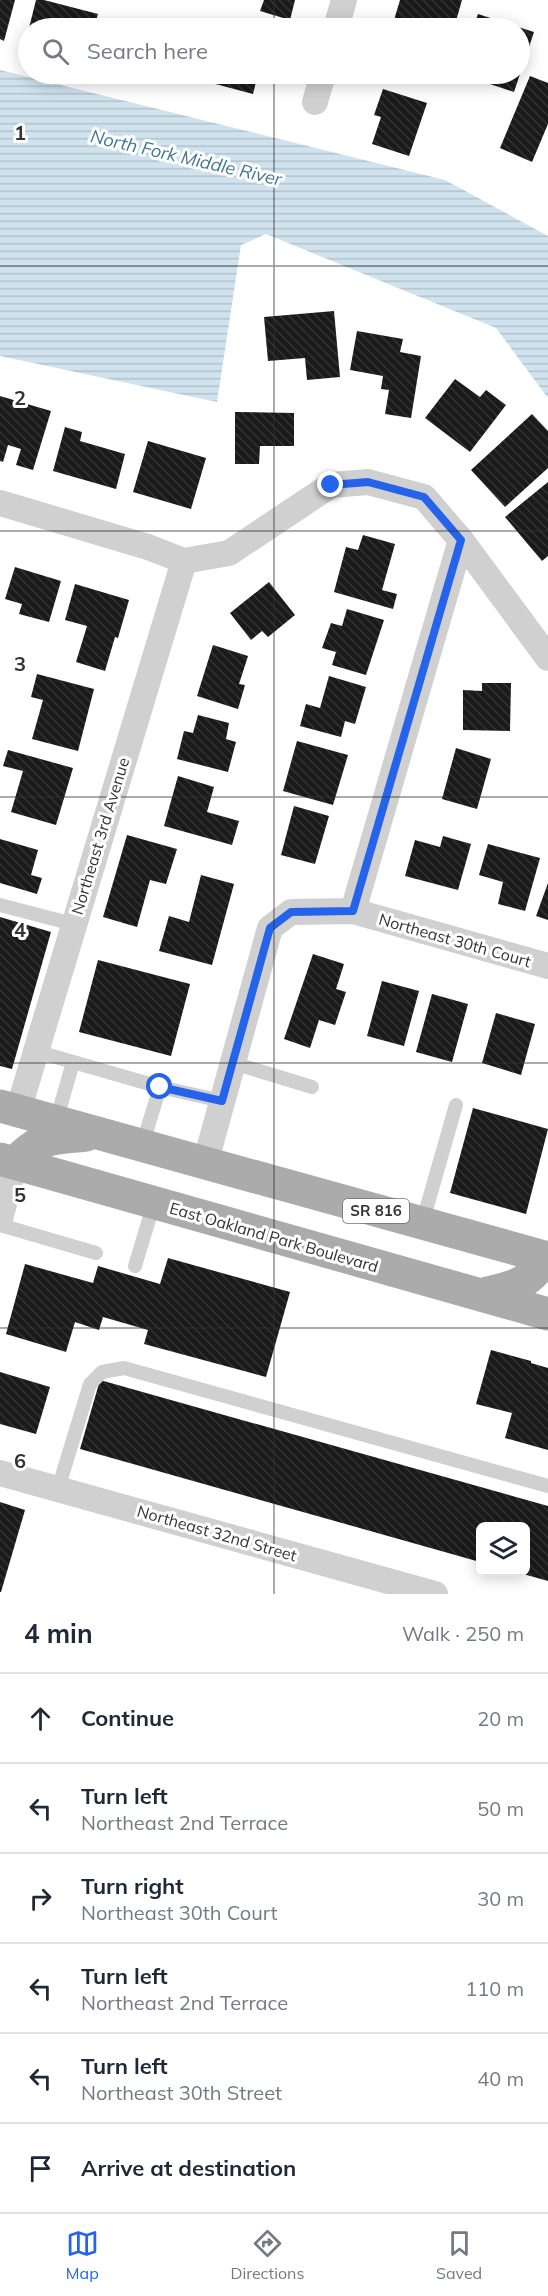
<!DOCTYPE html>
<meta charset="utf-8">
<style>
:root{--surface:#fff;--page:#f2f2f3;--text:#1f2937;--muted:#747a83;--line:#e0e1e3;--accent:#2563eb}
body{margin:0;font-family:Mulish,sans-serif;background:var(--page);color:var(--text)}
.controls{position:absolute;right:18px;bottom:18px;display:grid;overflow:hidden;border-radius:9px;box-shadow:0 3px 15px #0003}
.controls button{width:54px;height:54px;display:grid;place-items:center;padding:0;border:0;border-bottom:2px solid var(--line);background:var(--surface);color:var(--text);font:30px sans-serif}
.stop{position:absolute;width:18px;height:18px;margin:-14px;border:4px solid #2563eb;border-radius:50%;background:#fff}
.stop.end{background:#2563eb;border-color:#fff;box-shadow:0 2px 6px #0008}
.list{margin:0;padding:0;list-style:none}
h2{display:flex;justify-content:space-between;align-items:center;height:78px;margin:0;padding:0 24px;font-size:26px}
h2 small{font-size:20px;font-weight:400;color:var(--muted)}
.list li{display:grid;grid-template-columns:39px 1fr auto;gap:18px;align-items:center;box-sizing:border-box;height:90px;padding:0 24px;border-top:2px solid var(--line)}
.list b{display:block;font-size:22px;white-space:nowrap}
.list p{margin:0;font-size:20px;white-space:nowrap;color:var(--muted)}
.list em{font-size:20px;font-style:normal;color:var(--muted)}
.icon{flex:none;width:33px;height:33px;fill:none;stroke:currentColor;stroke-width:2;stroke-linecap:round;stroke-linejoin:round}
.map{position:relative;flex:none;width:548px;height:1594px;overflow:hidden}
.search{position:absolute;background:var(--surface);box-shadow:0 3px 15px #0003;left:18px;right:18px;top:18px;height:66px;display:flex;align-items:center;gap:15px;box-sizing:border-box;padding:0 21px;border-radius:33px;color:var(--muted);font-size:22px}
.sheet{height:618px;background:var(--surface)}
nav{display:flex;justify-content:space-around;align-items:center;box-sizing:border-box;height:84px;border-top:2px solid var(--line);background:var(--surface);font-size:16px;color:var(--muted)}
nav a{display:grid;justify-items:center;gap:3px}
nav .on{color:var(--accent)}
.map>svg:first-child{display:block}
.water{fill:url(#water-rules)}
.building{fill:url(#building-back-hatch)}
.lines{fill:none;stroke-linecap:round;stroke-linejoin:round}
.service{stroke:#d0d0d0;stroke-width:14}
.minor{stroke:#d0d0d0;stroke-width:26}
.primary{stroke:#ababab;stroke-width:33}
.route{stroke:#2563eb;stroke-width:8}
.grid{fill:none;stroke:#333;stroke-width:1.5;stroke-opacity:0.55}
.labels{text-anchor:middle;stroke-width:6;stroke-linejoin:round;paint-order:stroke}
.shield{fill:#fff;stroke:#707070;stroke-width:1.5}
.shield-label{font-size:15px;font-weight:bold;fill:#333}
.street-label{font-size:16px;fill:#333;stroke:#fff}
.water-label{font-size:18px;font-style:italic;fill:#3f7597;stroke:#fff}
.grid-label{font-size:20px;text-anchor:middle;font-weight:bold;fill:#333;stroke:#fff;stroke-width:6;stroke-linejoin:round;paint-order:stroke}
</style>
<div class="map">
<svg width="548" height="1594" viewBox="0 0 548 1594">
<defs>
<pattern id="water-rules" width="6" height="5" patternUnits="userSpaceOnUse" patternTransform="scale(1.5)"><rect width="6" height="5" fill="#cfe2ee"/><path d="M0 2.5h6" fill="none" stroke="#b2c2cd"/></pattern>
<pattern id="building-back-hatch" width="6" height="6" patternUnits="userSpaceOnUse" patternTransform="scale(1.5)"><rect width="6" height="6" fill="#1a1a1a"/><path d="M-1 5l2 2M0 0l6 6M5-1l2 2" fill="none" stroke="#333"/></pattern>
</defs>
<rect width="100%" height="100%" fill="#fff"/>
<path class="water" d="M 0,70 L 445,180 L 548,236 L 548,398 L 496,328 L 266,234 L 241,245 L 217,402 L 0,356 Z"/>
<path class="building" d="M 0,0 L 15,0 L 4,41 L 0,39 Z
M 36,0 L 44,0 L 98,14 L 94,28 L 29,28 Z
M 264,0 L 295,0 L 290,20 L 260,11 Z
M 400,0 L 462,0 L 454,28 L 426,28 L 394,20 Z
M 478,14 L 534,32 L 514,92 L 487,83 L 490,74 L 520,74 L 520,28 L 473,28 Z
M 194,74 L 258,74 L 253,94 L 193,78 Z
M 530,76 L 548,83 L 548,124 L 532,162 L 500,148 Z
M 383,89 L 427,103 L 409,156 L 372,144 L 381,117 L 374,115 Z
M 334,311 L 340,377 L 307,380 L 305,358 L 268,361 L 264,317 Z
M 357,331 L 403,339 L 400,352 L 421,356 L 411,418 L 385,414 L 389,390 L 381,389 L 383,376 L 350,370 Z
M 455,379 L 480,397 L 486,390 L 506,405 L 470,452 L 425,418 Z
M 0,396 L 51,411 L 33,470 L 16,465 L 21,449 L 8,445 L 3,462 L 0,461 Z
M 235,412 L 294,413 L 294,446 L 260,446 L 259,464 L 235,464 Z
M 532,414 L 548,431 L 548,468 L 505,507 L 471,470 Z
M 65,427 L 82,432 L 80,441 L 125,454 L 116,489 L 53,471 Z
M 148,441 L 206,458 L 191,509 L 133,492 Z
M 548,482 L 548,556 L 542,561 L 505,517 Z
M 363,535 L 395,544 L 382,590 L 397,594 L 393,609 L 334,592 L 346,547 L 358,550 Z
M 15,567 L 61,581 L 49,622 L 19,614 L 22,604 L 5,599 Z
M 269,582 L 295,615 L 268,637 L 262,631 L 251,640 L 230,613 Z
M 75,584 L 129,600 L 118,638 L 115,637 L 105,671 L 76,662 L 87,626 L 65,620 Z
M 347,609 L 384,620 L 366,675 L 332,665 L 336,652 L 322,648 L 331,623 L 342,626 Z
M 213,645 L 248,656 L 239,684 L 245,685 L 238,709 L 197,696 Z
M 37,674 L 94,689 L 78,751 L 32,739 L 43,700 L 31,697 Z
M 329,676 L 366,687 L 355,724 L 345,721 L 341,737 L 300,726 L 306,704 L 320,708 Z
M 482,683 L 511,683 L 510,731 L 463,730 L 463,690 L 482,691 Z
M 198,715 L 229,723 L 226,739 L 236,742 L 228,772 L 177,759 L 184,731 L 193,733 Z
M 297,741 L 348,755 L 333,805 L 283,791 Z
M 456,748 L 491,759 L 477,809 L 442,799 Z
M 8,750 L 73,768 L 56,825 L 11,812 L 23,771 L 3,766 Z
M 178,776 L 214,787 L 207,812 L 239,821 L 232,845 L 164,826 Z
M 294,806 L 329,816 L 315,864 L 281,855 Z
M 127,835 L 177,849 L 166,884 L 150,880 L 137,927 L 103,917 Z
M 443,836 L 471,844 L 458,890 L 405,876 L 415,840 L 440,847 Z
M 0,839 L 38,850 L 31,875 L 42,878 L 37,894 L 0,883 Z
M 488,844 L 540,858 L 525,911 L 498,904 L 503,882 L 479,875 Z
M 201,875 L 234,884 L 212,965 L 159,951 L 169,916 L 189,922 Z
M 548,883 L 548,920 L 536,916 Z
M 0,917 L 51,932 L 12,1069 L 0,1066 Z
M 313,954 L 344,964 L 336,989 L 346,992 L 335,1025 L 319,1020 L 310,1048 L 284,1039 Z
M 98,960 L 190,984 L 171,1056 L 79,1032 Z
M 382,981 L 419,991 L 404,1046 L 367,1036 Z
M 432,994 L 468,1004 L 452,1062 L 416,1052 Z
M 496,1013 L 535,1024 L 521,1075 L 482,1063 Z
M 473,1108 L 548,1129 L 526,1214 L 450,1193 Z
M 168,1258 L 290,1292 L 266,1377 L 144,1344 L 148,1330 L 103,1317 L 99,1330 L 75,1322 L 66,1352 L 6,1334 L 25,1264 L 93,1283 L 98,1266 L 160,1284 Z
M 491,1350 L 531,1361 L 531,1363 L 548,1368 L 548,1450 L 505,1438 L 512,1413 L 476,1404 Z
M 0,1372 L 50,1387 L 36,1434 L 0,1424 Z
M 100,1380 L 548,1506 L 548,1581 L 516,1572 L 526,1572 L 526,1526 L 480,1526 L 480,1562 L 80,1449 Z
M 0,1502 L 25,1510 L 1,1592 L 0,1592 Z"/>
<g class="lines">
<path class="service" d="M 0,905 L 73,924
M 35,1051 L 160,1087 L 222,1101
M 233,1063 L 312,1087
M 56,1122 L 73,1062
M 142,1146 L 160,1087
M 422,1224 L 456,1105
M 0,1225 L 96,1253
M 135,1266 L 154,1203
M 58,1489 L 90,1384 L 102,1372 L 124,1368 L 548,1486"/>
<path class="minor" d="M 336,28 L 344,0
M 315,102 L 323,74
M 0,503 L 148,547 L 184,561 L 229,553 L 331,485 L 368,482 L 424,497 L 461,540 L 548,658
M 353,911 L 461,540
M 18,1111 L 184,561
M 205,1164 L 270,928 L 291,912 L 353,911 L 548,966
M 0,1219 L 15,1163
M 0,1473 L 435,1594"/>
<path class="primary" d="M 0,1106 L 548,1258
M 0,1159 L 548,1314
M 15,1163 C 40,1136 51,1139 86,1135
M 480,1295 C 510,1287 529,1287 545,1257"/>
</g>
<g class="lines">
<path class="route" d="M 160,1087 L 222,1101 L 270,928 L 291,912 L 353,911 L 461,540 L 424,497 L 368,482 L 331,485"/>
</g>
<path class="grid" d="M 274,0 L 274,28M 274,74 L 274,1594M 0,266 L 548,266M 0,531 L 548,531M 0,797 L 548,797M 0,1063 L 548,1063M 0,1328 L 548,1328"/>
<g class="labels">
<rect class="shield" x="343" y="1199" width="66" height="24" rx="4.5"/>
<g class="shield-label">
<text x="376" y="1216">SR 816</text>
</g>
<g class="street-label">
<text transform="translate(100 836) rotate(-73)" y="6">Northeast 3rd Avenue</text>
<text transform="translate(455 940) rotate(16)" y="6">Northeast 30th Court</text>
<text transform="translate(274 1237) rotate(16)" y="6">East Oakland Park Boulevard</text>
<text transform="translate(217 1533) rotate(16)" y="6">Northeast 32nd Street</text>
</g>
<g class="water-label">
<text transform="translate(186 158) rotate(13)" y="6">North Fork Middle River</text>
</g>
</g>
<g class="grid-label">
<text x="20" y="140">1</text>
<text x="20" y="405">2</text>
<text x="20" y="671">3</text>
<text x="20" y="937">4</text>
<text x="20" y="1202">5</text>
<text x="20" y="1468">6</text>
</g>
</svg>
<div class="controls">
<button><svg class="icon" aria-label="layers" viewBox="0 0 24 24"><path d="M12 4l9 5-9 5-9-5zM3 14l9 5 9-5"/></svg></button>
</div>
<div class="stop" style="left:160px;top:1087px"></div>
<div class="stop end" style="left:331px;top:485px"></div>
<div class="search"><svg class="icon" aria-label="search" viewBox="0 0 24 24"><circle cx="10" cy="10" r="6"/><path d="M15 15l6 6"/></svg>Search here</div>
</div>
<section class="sheet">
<h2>4 min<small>Walk · 250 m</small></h2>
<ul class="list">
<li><svg class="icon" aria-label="ahead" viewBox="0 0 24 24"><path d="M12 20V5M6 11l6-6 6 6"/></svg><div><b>Continue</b></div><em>20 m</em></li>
<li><svg class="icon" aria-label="left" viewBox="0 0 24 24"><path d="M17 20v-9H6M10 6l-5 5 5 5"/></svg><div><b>Turn left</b><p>Northeast 2nd Terrace</p></div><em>50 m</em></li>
<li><svg class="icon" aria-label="right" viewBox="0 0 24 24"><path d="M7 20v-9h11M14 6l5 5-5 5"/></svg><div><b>Turn right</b><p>Northeast 30th Court</p></div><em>30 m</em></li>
<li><svg class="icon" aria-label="left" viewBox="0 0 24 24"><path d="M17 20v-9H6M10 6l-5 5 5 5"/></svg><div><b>Turn left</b><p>Northeast 2nd Terrace</p></div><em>110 m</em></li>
<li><svg class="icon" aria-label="left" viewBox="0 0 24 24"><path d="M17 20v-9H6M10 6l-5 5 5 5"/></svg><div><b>Turn left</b><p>Northeast 30th Street</p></div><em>40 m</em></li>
<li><svg class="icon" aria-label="arrive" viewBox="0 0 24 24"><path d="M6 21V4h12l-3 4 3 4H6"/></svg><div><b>Arrive at destination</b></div></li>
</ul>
</section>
<nav>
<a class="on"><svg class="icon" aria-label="map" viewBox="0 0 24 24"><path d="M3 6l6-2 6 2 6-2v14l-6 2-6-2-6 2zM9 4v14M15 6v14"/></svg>Map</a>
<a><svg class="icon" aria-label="directions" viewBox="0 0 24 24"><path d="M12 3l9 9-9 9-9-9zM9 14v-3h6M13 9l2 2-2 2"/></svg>Directions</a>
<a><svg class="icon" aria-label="saved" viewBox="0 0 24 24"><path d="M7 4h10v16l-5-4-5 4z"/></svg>Saved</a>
</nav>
